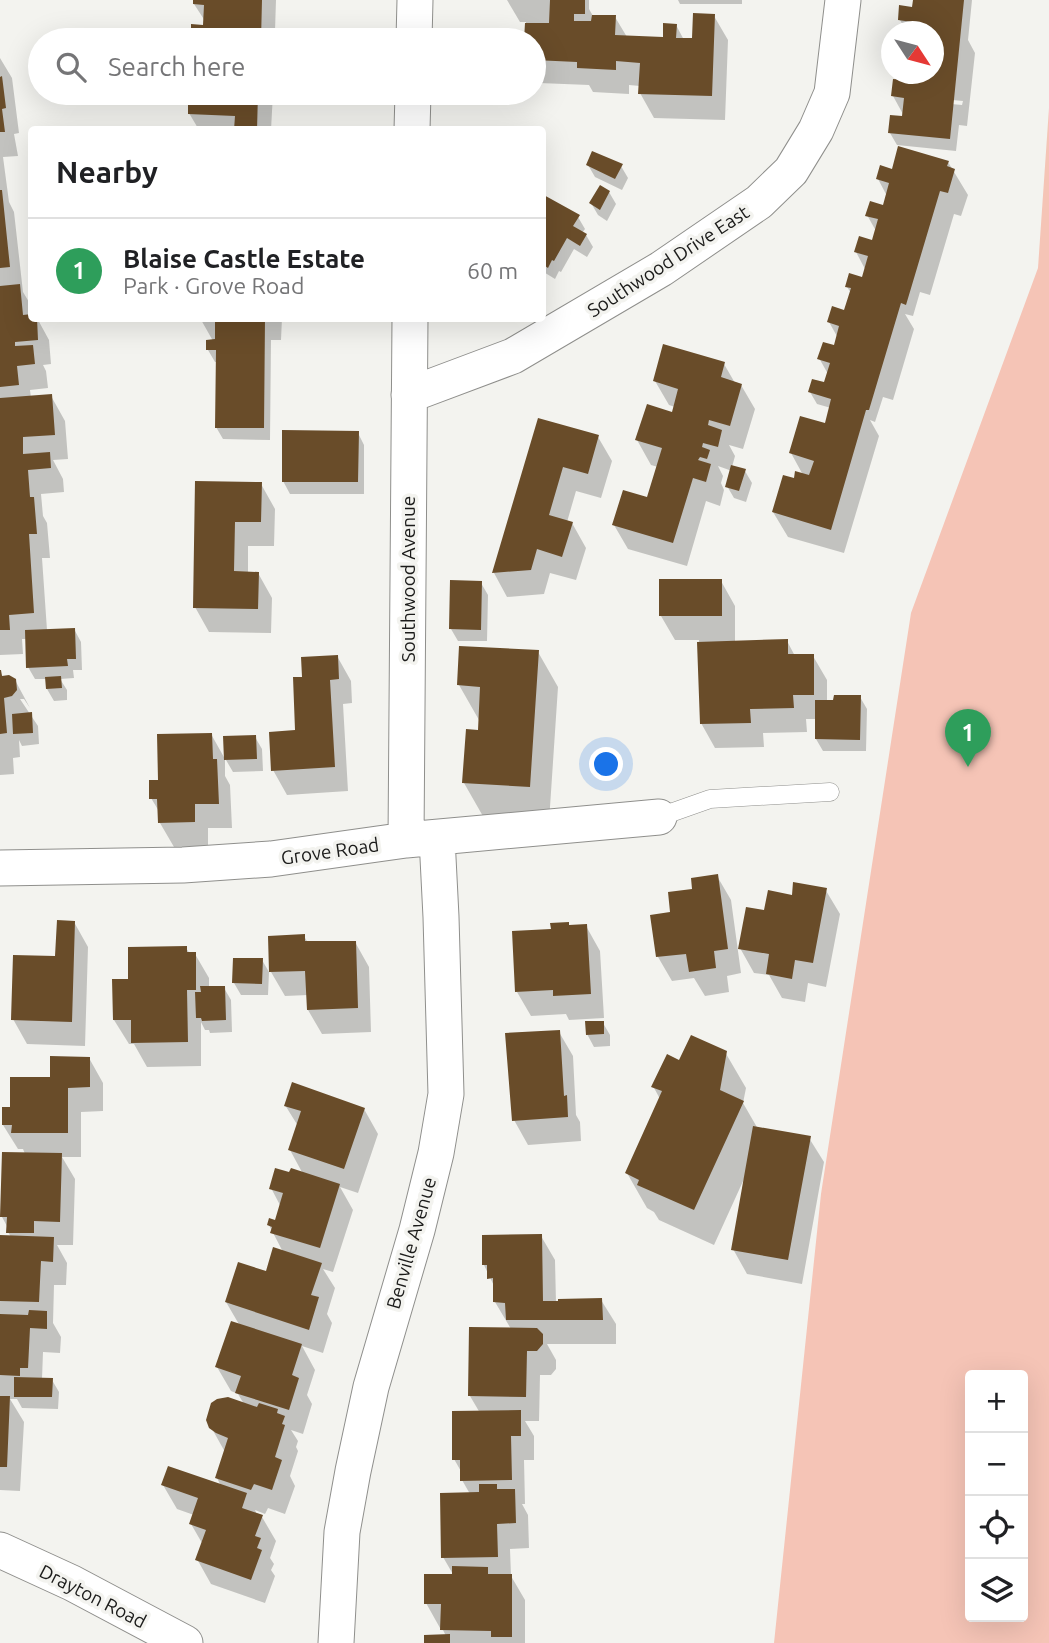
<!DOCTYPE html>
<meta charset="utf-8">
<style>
:root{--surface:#fff;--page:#f2f2f2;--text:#202124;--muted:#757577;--line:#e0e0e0;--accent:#2563eb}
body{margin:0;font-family:Ubuntu,sans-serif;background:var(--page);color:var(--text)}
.controls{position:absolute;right:21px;bottom:21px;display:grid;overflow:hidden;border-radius:7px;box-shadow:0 7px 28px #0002}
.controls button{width:63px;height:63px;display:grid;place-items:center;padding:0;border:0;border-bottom:2px solid var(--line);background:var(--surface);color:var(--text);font:35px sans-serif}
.compass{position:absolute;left:881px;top:21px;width:63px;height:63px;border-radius:50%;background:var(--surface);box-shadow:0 7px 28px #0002;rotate:126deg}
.you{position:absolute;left:607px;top:765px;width:24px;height:24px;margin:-18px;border:5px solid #fff;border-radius:50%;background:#1a73e8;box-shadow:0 0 0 10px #1a73e833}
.badge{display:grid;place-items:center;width:46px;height:46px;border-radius:50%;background:var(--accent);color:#fff;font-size:23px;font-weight:700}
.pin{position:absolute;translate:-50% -58px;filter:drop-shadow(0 2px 4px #0008)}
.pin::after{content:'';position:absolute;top:37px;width:24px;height:21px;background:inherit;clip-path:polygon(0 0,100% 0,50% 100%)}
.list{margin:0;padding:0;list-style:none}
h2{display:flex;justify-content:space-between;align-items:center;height:91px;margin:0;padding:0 28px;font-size:30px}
h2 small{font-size:23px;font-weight:400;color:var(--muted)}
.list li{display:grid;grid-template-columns:46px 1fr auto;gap:21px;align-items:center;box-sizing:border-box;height:105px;padding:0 28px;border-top:2px solid var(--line)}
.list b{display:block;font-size:26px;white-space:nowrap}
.list p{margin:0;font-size:23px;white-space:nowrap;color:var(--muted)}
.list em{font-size:23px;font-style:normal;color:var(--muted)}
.icon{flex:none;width:38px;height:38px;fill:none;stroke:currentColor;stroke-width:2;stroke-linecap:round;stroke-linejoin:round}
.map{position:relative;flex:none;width:1049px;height:1643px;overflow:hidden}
.search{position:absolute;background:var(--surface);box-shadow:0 7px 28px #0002;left:28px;top:28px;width:518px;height:77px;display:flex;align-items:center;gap:18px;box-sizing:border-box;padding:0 24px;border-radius:38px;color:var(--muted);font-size:26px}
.panel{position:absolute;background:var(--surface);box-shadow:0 7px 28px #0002;left:28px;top:126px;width:518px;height:196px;border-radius:7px}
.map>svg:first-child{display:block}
.green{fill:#f5c4b6;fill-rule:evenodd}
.shadow{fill:#0003;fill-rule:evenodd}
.building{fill:#694c29}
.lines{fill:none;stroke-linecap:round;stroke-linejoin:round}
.lane-casing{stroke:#8f8f8c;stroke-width:19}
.street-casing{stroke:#8f8f8c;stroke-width:37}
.lane{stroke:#fff;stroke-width:18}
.street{stroke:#fff;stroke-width:35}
.labels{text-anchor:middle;stroke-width:7;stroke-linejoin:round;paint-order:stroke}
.street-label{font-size:19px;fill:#1b1b1a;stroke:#f3f3ef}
</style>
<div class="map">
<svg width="1049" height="1643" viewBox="0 0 1049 1643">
<rect width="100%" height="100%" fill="#f3f3ef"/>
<path class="green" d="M 1049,108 L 1049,1643 L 774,1643 L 821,1194 L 911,613 L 1038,268 ZM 970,1375 L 1023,1375 L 1023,1617 L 970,1617 Z"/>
<path class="shadow" d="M 195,0 L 276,0 L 275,31 L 267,30 L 267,40 L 195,40 L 193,36 L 204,26 L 205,21 L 194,4 Z
M 507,0 L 589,0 L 589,9 L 593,16 L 615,17 L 627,37 L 665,39 L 676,25 L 684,40 L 694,40 L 714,16 L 728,40 L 725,120 L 654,118 L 640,93 L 640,86 L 629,85 L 629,94 L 593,92 L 589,85 L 539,83 L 534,74 L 534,40 L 526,40 L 526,22 L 520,22 Z
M 678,0 L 742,0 L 742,4 L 680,4 Z
M 914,0 L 972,0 L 968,40 L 975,53 L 967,126 L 959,125 L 956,151 L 897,145 L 890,133 L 904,118 L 904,116 L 893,96 L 908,82 L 908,78 L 905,74 L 934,74 L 934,32 L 907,32 L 900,20 L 914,9 ZM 920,97 L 963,101 L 962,105 L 920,101 Z
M 0,58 L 12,78 L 19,133 L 14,134 L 18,156 L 3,157 L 9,202 L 14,212 L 23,292 L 32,307 L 32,318 L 37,318 L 49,340 L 51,364 L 43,365 L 46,371 L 48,388 L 30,390 L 31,398 L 51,396 L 65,421 L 68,459 L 53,460 L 63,479 L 64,492 L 41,494 L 43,516 L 47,523 L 50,558 L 42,558 L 47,630 L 74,629 L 81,642 L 82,670 L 73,670 L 74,678 L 60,679 L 67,690 L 67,700 L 54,701 L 47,689 L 47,679 L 35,679 L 28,667 L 27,639 L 22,639 L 23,654 L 0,655 Z
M 202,93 L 273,93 L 271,130 L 199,130 L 189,113 L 203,98 Z
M 948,162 L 968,195 L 961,216 L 954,214 L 930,295 L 920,292 L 913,316 L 905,314 L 914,329 L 893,400 L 883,397 L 875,422 L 870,420 L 879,436 L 844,553 L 788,537 L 773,512 L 795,481 L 803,475 L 791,453 L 826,425 L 831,408 L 817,404 L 810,392 L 825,384 L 828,374 L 819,358 L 835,348 L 838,338 L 829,322 L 845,312 L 851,293 L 847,287 L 863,279 L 865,269 L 856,252 L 873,243 L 876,231 L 867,215 L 884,207 L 887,196 L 878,179 L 893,172 Z
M 588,165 L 621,166 L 628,178 L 622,190 L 595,177 Z
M 609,192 L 616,204 L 607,221 L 598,215 L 591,203 Z
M 542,196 L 578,217 L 585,229 L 582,233 L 586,235 L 593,247 L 587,257 L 574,249 L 561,272 L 559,271 L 555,279 L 542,271 Z
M 200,318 L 282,318 L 281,340 L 271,340 L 270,440 L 223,439 L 216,427 L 217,362 L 215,362 L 208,350 L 213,341 Z
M 724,364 L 735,383 L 741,385 L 755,409 L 743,449 L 729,445 L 735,456 L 732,467 L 745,471 L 752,483 L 746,502 L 734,498 L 727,486 L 732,471 L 718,466 L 723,476 L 721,483 L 724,490 L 720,506 L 706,501 L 687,566 L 628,549 L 614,525 L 648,499 L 658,467 L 651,465 L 637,440 L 673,414 L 675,407 L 669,405 L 655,381 Z
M 539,420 L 598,437 L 612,461 L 601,498 L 576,491 L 567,522 L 572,523 L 586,548 L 576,580 L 550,573 L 544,594 L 507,597 L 494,573 Z
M 358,433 L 364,445 L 364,494 L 290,494 L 283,481 Z
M 197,483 L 261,484 L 275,509 L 274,546 L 248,546 L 248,573 L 258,573 L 272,598 L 271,633 L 209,632 L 195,607 Z
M 721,581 L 735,606 L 735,642 L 787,641 L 795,656 L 813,656 L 827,680 L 827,702 L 860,697 L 867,709 L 866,751 L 823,751 L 816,739 L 816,719 L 806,719 L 807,732 L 763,733 L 764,747 L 715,748 L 701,723 L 699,640 L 675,640 L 661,616 Z
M 481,583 L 488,595 L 487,641 L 458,641 L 451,629 Z
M 538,652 L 558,687 L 549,822 L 484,818 L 464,783 L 479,732 L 479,720 L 459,685 Z
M 337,656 L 351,681 L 352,703 L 343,704 L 348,791 L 287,795 L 273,770 L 297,731 L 304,678 Z
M 0,672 L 3,677 L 15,680 L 30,708 L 24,699 L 20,699 L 38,726 L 39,744 L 22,746 L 19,740 L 20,757 L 13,758 L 14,774 L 0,775 Z
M 211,734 L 225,759 L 225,776 L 230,785 L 232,828 L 208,828 L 208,846 L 174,847 L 160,823 L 160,813 L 151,798 L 160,782 Z
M 255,737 L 262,749 L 263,771 L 233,772 L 226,760 Z
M 717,876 L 731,900 L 741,973 L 727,976 L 729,992 L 705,996 L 694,978 L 672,981 L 658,957 L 652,917 L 672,913 L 694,891 Z
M 825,889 L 840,914 L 826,987 L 808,983 L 805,1002 L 782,998 L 769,975 L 754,973 L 740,948 L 793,897 Z
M 74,922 L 88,947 L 85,1046 L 27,1044 L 13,1019 L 57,957 Z
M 586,926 L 600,951 L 604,1018 L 569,1020 L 566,1014 L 531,1016 L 517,992 L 553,930 Z
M 304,936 L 308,943 L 355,942 L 369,967 L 371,1032 L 322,1034 L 308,1010 L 308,995 L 285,996 L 271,972 Z
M 186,948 L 190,954 L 195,954 L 209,978 L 209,988 L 224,988 L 231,1000 L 232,1032 L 210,1033 L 209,1030 L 205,1030 L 201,1022 L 201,1066 L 147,1067 L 134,1044 L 129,1044 L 114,1020 L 130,981 Z
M 262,960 L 269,972 L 268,995 L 241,995 L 234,983 Z
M 603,1023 L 610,1035 L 610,1046 L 594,1047 L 587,1034 Z
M 559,1032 L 573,1056 L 576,1115 L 580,1122 L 581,1141 L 528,1145 L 514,1120 Z
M 725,1052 L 746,1088 L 743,1103 L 758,1129 L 809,1138 L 824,1162 L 802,1284 L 747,1274 L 733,1249 L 744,1179 L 714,1245 L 659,1220 L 654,1212 L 647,1208 L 627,1173 L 660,1099 L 653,1086 L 680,1063 Z
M 89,1058 L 103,1083 L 103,1111 L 81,1112 L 81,1157 L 62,1157 L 75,1179 L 73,1245 L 57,1245 L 67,1263 L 66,1285 L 54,1285 L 53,1323 L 61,1337 L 60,1353 L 43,1352 L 42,1379 L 52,1380 L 59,1392 L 58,1409 L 22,1408 L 17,1399 L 10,1399 L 24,1422 L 20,1491 L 0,1490 L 0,1237 L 11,1237 L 8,1232 L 8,1228 L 2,1217 L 25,1154 L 23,1149 L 18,1149 L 3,1125 L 4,1109 L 12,1108 L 52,1079 Z
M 285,1105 L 364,1109 L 378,1134 L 358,1193 L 340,1187 L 353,1210 L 333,1272 L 323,1269 L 335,1288 L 327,1314 L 332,1323 L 323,1353 L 302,1346 L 315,1370 L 307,1395 L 312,1404 L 303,1434 L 291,1430 L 298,1441 L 296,1447 L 298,1451 L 290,1476 L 295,1486 L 285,1514 L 268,1508 L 265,1514 L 255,1510 L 257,1515 L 262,1517 L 276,1541 L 270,1558 L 274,1564 L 271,1570 L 275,1576 L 265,1603 L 211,1584 L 197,1559 L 202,1543 L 191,1524 L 194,1515 L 177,1509 L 163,1485 L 221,1486 L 217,1478 L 225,1452 L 211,1427 L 244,1404 L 238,1394 L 231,1391 L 217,1367 L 240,1326 L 226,1302 L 267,1273 L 283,1252 L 269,1225 L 277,1222 L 281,1207 L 271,1188 L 290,1175 L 303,1174 L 290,1150 L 298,1126 Z
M 541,1236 L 555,1260 L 556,1303 L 601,1300 L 616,1324 L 616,1344 L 547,1344 L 556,1360 L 556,1369 L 551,1375 L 540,1375 L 539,1421 L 525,1421 L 534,1436 L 534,1460 L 524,1460 L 525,1504 L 522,1504 L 528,1515 L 529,1548 L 510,1549 L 511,1576 L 525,1600 L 525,1643 L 425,1643 L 446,1636 L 442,1628 L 440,1628 L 426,1603 L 454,1576 L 443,1557 L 470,1494 L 462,1480 L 462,1473 L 454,1459 L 480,1413 L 470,1396 L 511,1329 L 495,1302 L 495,1288 L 484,1265 Z"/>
<path class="building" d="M 193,0 L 262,0 L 261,40 L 202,40 L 202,37 L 191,37 L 191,24 L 203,25 L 204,5 L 193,4 Z
M 550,0 L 585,0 L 585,14 L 574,14 L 574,21 L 591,21 L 592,15 L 616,15 L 615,35 L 663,37 L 663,23 L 677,24 L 676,38 L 692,38 L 693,13 L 715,14 L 712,96 L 638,94 L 640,63 L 616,61 L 616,70 L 577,68 L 577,62 L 534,60 L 534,40 L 524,40 L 525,23 L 549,23 Z
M 913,0 L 964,0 L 950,139 L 888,133 L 890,115 L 902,116 L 904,98 L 891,96 L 893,79 L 906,80 L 907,74 L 934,74 L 934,32 L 911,32 L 912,22 L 898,20 L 899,5 L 912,7 Z
M 2,76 L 6,108 L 2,109 L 5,132 L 0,132 L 0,77 Z
M 202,93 L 258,93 L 257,130 L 234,130 L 235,116 L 188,114 L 188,96 L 201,96 Z
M 898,146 L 949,161 L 947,166 L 955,169 L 948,193 L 940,191 L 906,305 L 901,303 L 869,410 L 866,410 L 831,530 L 772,512 L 783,475 L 794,478 L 795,471 L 809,475 L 814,461 L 789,453 L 800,416 L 825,423 L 831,399 L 808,392 L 812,379 L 824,382 L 830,363 L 817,359 L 823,342 L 834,345 L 839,326 L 827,322 L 832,306 L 844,310 L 851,288 L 845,287 L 849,273 L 862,277 L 868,256 L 854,252 L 859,236 L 872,240 L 878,219 L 865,216 L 870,201 L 883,205 L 889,183 L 876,179 L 880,165 L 892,169 Z
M 592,151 L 623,164 L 615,179 L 586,165 Z
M 600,185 L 610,191 L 600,210 L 589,203 Z
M 0,190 L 2,190 L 10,267 L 0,268 Z
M 542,194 L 580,215 L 573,226 L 587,234 L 580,246 L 567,238 L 554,261 L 552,260 L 548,268 L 542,264 Z
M 20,284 L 23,315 L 32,314 L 32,318 L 37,318 L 38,340 L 15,342 L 15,346 L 33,345 L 35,364 L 17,366 L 19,385 L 0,387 L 0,286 Z
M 215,318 L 265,318 L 264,428 L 215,428 L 216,350 L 206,350 L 206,340 L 215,339 Z
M 663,344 L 725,362 L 721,377 L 742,384 L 730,426 L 709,420 L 708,425 L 722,430 L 718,447 L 703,443 L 702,447 L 710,450 L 707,459 L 700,457 L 698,460 L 711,464 L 706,482 L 693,478 L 673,543 L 612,525 L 623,490 L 647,497 L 662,448 L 635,440 L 647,404 L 672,412 L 678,389 L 653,381 Z
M 52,394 L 55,435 L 23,437 L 23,454 L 50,452 L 51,468 L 28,470 L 30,497 L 34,497 L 37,534 L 29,534 L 34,613 L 9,615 L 10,630 L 0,630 L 0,398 Z
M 538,418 L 599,435 L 588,474 L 563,467 L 549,515 L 573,522 L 562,557 L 537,549 L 531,570 L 492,573 Z
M 282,430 L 359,431 L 358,482 L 282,482 Z
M 731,465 L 746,469 L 739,491 L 725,487 Z
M 195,481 L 262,482 L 261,522 L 235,522 L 234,571 L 259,572 L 258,609 L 193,608 Z
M 659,579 L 722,579 L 722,616 L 659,616 Z
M 450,580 L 482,581 L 481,630 L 449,629 Z
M 75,628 L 76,659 L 67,659 L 68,666 L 26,668 L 25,630 Z
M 788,639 L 788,654 L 814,654 L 814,695 L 793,695 L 794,708 L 750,709 L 751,723 L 700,724 L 697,642 Z
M 459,646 L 539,650 L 530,787 L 462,783 L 466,729 L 478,730 L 480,687 L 457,685 Z
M 338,655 L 339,679 L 330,680 L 335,767 L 271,771 L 269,732 L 295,730 L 293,677 L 302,677 L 301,657 Z
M 0,670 L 1,670 L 2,676 L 9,675 L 16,679 L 17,690 L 12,696 L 4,698 L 7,733 L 0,734 Z
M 61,676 L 62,688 L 46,689 L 45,677 Z
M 834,695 L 861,695 L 860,740 L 815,739 L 815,700 L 833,700 Z
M 32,712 L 33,733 L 13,734 L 12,714 Z
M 212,733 L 213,759 L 217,759 L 219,804 L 195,804 L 195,822 L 158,823 L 157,799 L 149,799 L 149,780 L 158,780 L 157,734 Z
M 256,735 L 257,759 L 224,760 L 223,736 Z
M 718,874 L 728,949 L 714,951 L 716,968 L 689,972 L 686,954 L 656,957 L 650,915 L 670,912 L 668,892 L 692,889 L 691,878 Z
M 793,882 L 827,888 L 813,963 L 795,960 L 792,979 L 766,974 L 769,954 L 738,949 L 746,907 L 764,910 L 768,890 L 792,895 Z
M 57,920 L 75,921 L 72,1022 L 11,1020 L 13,955 L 55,956 Z
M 569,922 L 569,925 L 587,924 L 591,994 L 553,996 L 553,990 L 515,992 L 512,931 L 551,929 L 550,923 Z
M 305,934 L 305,941 L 356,941 L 358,1008 L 307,1010 L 305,971 L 269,972 L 268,936 Z
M 187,946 L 187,952 L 196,952 L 196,990 L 187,990 L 188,1042 L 131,1043 L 131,1020 L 113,1020 L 112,979 L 128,979 L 128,947 Z
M 233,958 L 263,958 L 262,984 L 232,983 Z
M 200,986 L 225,986 L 226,1020 L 202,1021 L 201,1018 L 196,1018 L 195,992 L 201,992 Z
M 585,1021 L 604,1021 L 604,1034 L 586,1035 Z
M 560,1030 L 564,1096 L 567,1095 L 568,1117 L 512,1121 L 505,1033 Z
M 691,1035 L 727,1051 L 720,1090 L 744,1101 L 694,1210 L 637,1185 L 639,1180 L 625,1173 L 662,1091 L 651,1087 L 667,1054 L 679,1060 Z
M 50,1056 L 90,1057 L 90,1087 L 68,1088 L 68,1133 L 11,1133 L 12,1125 L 2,1125 L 2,1107 L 10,1107 L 10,1077 L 50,1077 Z
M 292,1082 L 365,1108 L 344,1169 L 288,1150 L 301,1111 L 284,1106 Z
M 753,1126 L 811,1136 L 788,1260 L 731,1250 Z
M 2,1152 L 62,1153 L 60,1222 L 34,1221 L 34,1233 L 6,1233 L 7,1217 L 0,1217 Z
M 275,1168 L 289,1172 L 291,1168 L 340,1184 L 320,1248 L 270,1233 L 272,1227 L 267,1225 L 269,1218 L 275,1220 L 283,1193 L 269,1189 Z
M 542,1234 L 543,1301 L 558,1301 L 558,1299 L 602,1298 L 603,1320 L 506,1320 L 505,1303 L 493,1302 L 493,1278 L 487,1279 L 487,1265 L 482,1265 L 482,1235 Z
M 0,1235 L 54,1237 L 53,1262 L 41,1261 L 39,1302 L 0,1301 Z
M 273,1247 L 322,1263 L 311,1295 L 319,1297 L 309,1330 L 225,1302 L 238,1262 L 266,1271 Z
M 29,1310 L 47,1311 L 47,1329 L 30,1328 L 28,1368 L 20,1368 L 20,1376 L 0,1375 L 0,1314 L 28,1315 Z
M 231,1321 L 302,1344 L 292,1375 L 299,1378 L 289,1410 L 235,1393 L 241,1376 L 215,1367 Z
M 469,1327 L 537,1328 L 543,1334 L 543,1344 L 537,1351 L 527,1351 L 526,1397 L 468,1396 Z
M 14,1377 L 53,1378 L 52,1397 L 14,1397 Z
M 0,1396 L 10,1396 L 7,1467 L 0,1467 Z
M 228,1397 L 257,1407 L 259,1403 L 278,1409 L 277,1413 L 285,1416 L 282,1424 L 285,1425 L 275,1457 L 282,1460 L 272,1490 L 254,1484 L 251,1490 L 215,1478 L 228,1438 L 216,1433 L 209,1428 L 206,1420 L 211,1403 L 217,1399 Z
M 521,1410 L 521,1436 L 511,1436 L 512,1480 L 460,1481 L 460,1460 L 452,1460 L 452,1411 Z
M 168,1466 L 247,1493 L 242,1508 L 263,1515 L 255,1536 L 261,1538 L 257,1548 L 262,1550 L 251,1580 L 195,1560 L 206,1530 L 189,1524 L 198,1498 L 161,1485 Z
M 479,1484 L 497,1484 L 497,1489 L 515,1489 L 516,1523 L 497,1524 L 498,1557 L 441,1558 L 440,1493 L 479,1492 Z
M 452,1566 L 488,1567 L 488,1574 L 512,1574 L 512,1637 L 491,1637 L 491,1631 L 440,1630 L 441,1604 L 424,1604 L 424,1574 L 452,1574 Z
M 450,1634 L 450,1643 L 424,1643 L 424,1635 Z"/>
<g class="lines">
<defs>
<path id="lane" d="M 659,817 L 710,799 L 830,792"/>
<path id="street" d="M 414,40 L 415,0
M 412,130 L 413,93
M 409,395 L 513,356 L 661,269 L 759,202 L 791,171 L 816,130 L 832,93 L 843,0
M 406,840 L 410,318
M 0,868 L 183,865 L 271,859 L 406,840 L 659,817
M 0,1550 L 72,1583 L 185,1643
M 336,1643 L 342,1532 L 353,1471 L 371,1387 L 417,1230 L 436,1153 L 446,1094 L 441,917 L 437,838"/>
</defs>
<use href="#lane" class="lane-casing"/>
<use href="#street" class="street-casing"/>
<use href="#lane" class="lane"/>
<use href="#street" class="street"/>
</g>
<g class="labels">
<g class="street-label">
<text transform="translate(668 261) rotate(-33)" y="7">Southwood Drive East</text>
<text transform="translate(408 579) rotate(-90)" y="7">Southwood Avenue</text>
<text transform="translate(330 851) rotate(-8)" y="7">Grove Road</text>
<text transform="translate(411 1243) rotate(-74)" y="7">Benville Avenue</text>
<text transform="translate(93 1596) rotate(27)" y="7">Drayton Road</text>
</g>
</g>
</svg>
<div class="controls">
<button>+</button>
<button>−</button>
<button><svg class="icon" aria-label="locate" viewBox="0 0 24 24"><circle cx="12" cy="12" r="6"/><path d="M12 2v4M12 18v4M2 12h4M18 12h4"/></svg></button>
<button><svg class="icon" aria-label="layers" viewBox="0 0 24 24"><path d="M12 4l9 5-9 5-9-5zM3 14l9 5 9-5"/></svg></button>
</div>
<svg class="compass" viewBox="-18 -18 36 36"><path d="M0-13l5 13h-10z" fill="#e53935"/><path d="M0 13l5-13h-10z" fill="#757577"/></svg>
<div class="you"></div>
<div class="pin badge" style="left:968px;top:767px;background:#2e9e5b">1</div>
<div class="search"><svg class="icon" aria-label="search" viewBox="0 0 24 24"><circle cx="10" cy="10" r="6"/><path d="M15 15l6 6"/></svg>Search here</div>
<section class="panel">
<h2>Nearby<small></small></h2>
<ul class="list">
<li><span class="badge" style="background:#2e9e5b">1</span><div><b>Blaise Castle Estate</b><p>Park · Grove Road</p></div><em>60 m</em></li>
</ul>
</section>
</div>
